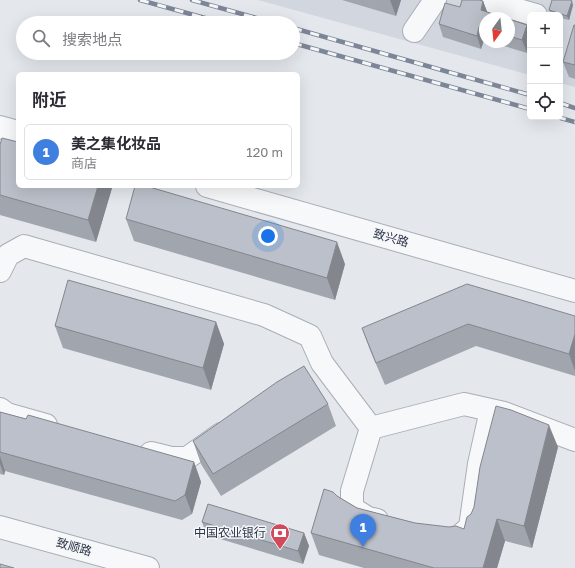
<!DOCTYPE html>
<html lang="zh">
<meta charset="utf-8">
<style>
:root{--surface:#fff;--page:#f7f7f7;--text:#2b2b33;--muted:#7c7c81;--line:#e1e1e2;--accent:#2563eb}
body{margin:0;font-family:"Golos Text","Noto Sans SC",sans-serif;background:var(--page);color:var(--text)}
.controls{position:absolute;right:12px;top:12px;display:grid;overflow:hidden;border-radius:6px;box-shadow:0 4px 16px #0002}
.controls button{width:36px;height:36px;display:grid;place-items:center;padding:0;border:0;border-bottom:1px solid var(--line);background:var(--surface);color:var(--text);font:20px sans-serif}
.compass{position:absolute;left:479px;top:12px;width:36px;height:36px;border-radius:50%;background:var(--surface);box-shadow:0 4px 16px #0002;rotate:195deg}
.you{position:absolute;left:268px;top:236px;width:14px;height:14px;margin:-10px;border:3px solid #fff;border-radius:50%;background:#1a73e8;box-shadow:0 0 0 6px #1a73e833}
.badge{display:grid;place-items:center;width:26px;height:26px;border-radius:50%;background:var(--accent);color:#fff;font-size:13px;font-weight:700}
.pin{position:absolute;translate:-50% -33px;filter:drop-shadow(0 1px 2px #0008)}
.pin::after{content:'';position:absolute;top:21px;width:14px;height:12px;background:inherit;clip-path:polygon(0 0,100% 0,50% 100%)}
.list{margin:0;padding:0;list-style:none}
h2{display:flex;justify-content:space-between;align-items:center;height:52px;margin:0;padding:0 16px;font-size:17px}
h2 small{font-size:13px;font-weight:400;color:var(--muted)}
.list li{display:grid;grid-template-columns:26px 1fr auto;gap:12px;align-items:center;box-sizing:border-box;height:56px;margin:0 8px 8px;padding:0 8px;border:1px solid var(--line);border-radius:6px}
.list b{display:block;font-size:15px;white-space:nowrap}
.list p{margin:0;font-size:13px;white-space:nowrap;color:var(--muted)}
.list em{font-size:13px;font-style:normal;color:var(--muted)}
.icon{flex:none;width:22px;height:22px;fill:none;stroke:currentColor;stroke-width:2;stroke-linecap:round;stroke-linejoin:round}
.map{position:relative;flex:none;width:575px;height:568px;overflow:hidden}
.search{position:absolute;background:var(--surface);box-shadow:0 4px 16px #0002;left:16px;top:16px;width:284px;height:44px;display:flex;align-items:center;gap:10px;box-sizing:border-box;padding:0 14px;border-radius:22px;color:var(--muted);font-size:15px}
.panel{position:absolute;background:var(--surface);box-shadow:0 4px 16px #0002;left:16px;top:72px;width:284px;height:116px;border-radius:6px}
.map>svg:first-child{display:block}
.built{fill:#d2d6de;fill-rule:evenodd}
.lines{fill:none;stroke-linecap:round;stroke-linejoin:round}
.minor-casing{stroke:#a9aeb7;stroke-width:24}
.minor{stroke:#f7f8fa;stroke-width:22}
.rail-casing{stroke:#7d8696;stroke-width:4.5}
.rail{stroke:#f4f6f9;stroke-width:3;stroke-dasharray:9;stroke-linecap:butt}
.wall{fill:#a1a5ae}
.shaded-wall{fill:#83868d}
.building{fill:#bbc0ca;stroke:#83868d}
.labels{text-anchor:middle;stroke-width:3;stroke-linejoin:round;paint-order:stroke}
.street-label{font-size:12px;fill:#2b3445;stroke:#f4f6f9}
.poi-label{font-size:12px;fill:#2b3445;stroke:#f4f6f9;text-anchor:end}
</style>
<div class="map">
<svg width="575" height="568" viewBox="0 0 575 568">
<rect width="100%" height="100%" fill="#e4e7ec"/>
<path class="built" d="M 258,0 L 575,0 L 575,87 L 560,83 L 560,15 L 530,15 L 530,75 ZM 485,18 L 509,18 L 509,42 L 485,42 Z"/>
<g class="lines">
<defs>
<path id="minor" d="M 483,0 L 536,15
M 414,31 L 435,0
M 0,127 L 18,132
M 207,186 L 575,291
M 0,271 L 8,255 L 24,246 L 264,315 L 310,336 L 322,363 L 371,428 L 464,404 L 504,413 L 575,440
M 0,409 L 7,414 L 46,425
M 371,428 L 352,491 L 352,508 L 368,518 L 377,520
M 151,453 L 171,458 L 187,458 L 221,434
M 0,527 L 148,568
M 459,537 L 470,527 L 479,464 L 491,410"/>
</defs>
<use href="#minor" class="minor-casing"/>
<use href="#minor" class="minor"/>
<defs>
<path id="rail" d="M 140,0 L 223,23
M 192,0 L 274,23
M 293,28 L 530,95
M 293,43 L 530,109
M 560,103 L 575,108
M 557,117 L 575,122"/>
</defs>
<use href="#rail" class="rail-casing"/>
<use href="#rail" class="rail"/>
</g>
<path class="wall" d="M 342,0 L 401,0 L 396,16 Z
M 483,1 L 487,12 L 485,18 L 485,40 L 484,40 L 481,49 L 443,37 L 439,24 L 460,7 Z
M 573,5 L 569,20 L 560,18 L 560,15 L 551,15 L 549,10 Z
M 509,19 L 527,25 L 527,53 L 491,42 L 509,42 Z
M 575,25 L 575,79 L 569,77 L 563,62 Z
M 0,145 L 112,188 L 96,242 L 0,215 Z
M 126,219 L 345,264 L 335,300 L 134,241 Z
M 575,316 L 575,376 L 476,346 L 385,385 L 370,350 L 362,328 Z
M 216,322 L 224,344 L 211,390 L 63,348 L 55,326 Z
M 328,404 L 336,426 L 221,496 L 201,464 L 193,441 Z
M 0,412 L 194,462 L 201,482 L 192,514 L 182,520 L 5,471 L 4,475 L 0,474 Z
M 558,447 L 532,548 L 505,541 L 497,568 L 364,568 L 319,555 L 311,533 L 337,496 L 357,508 L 415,523 L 464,529 Z
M 202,522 L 304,533 L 309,546 L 303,564 L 207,535 Z"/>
<path class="shaded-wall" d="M 390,0 L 401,0 L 396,16 Z
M 483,1 L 488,14 L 481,10 Z
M 572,1 L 573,5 L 569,20 L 567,16 Z
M 527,25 L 530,33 L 530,44 L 527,53 L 522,40 Z
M 479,27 L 484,40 L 481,49 L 477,36 Z
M 98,186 L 111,186 L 112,188 L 96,242 L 88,220 Z
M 337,242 L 345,264 L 335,300 L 327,278 Z
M 216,322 L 224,344 L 211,390 L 203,368 Z
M 575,334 L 575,371 L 569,354 Z
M 549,425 L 558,447 L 532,548 L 524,526 Z
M 0,456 L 5,471 L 4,475 L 0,464 Z
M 194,462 L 201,482 L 192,514 L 185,495 Z
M 497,519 L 505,541 L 497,568 L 483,568 Z
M 304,533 L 309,546 L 303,564 L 298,551 Z"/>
<path class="building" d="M 462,0 L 479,0 L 483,1 L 481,10 L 505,18 L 485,18 L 485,29 L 479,27 L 477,36 L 439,24 L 445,3 L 460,7 Z
M 552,0 L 570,0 L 572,1 L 567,16 L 549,10 Z
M 509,19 L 527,25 L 522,40 L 509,36 Z
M 574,25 L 575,25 L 575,65 L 563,62 Z
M 2,138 L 18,142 L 18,186 L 98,186 L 88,220 L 0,195 L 0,145 Z
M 135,186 L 146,186 L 337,242 L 327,278 L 126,219 Z
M 68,280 L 216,322 L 203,368 L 55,326 Z
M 467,284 L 575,316 L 575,334 L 569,354 L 468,324 L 376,363 L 362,328 Z
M 304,366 L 328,404 L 213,474 L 193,441 L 277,382 Z
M 496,406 L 511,410 L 549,425 L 524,526 L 497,519 L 483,568 L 434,568 L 311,533 L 324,489 L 333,492 L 337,496 L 357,508 L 415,523 L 449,527 L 456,526 L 464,529 L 467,517 L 471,514 L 474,507 L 480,467 Z
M 0,412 L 26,419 L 28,415 L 194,462 L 185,495 L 175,501 L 0,452 Z
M 208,504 L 304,533 L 298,551 L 202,522 Z
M 0,564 L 14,568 L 0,568 Z"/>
<defs>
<symbol id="bank-pin" viewBox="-11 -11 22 30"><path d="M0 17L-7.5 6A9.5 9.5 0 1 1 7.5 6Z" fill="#d1495b" stroke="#f4f6f9"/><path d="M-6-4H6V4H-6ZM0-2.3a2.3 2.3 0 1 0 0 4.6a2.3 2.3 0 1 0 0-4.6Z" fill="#fff"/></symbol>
</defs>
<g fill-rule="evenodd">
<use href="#bank-pin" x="269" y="522" width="22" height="30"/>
</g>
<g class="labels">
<g class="street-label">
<text transform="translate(391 238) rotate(16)" y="4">致兴路</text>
<text transform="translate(74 547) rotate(16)" y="4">致顺路</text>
</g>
<g class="poi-label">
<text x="266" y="537">中国农业银行</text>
</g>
</g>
</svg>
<div class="controls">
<button>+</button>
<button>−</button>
<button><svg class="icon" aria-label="locate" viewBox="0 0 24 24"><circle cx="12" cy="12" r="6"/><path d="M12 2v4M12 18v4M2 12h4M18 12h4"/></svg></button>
</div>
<svg class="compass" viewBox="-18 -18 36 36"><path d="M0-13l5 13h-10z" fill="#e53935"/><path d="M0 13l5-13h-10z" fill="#7c7c81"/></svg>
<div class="you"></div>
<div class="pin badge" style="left:363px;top:547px;background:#3f7fe0">1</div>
<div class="search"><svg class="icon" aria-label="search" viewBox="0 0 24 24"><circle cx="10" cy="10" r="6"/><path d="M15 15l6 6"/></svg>搜索地点</div>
<section class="panel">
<h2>附近<small></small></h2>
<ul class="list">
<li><span class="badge" style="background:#3f7fe0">1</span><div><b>美之集化妆品</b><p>商店</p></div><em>120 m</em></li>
</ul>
</section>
</div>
